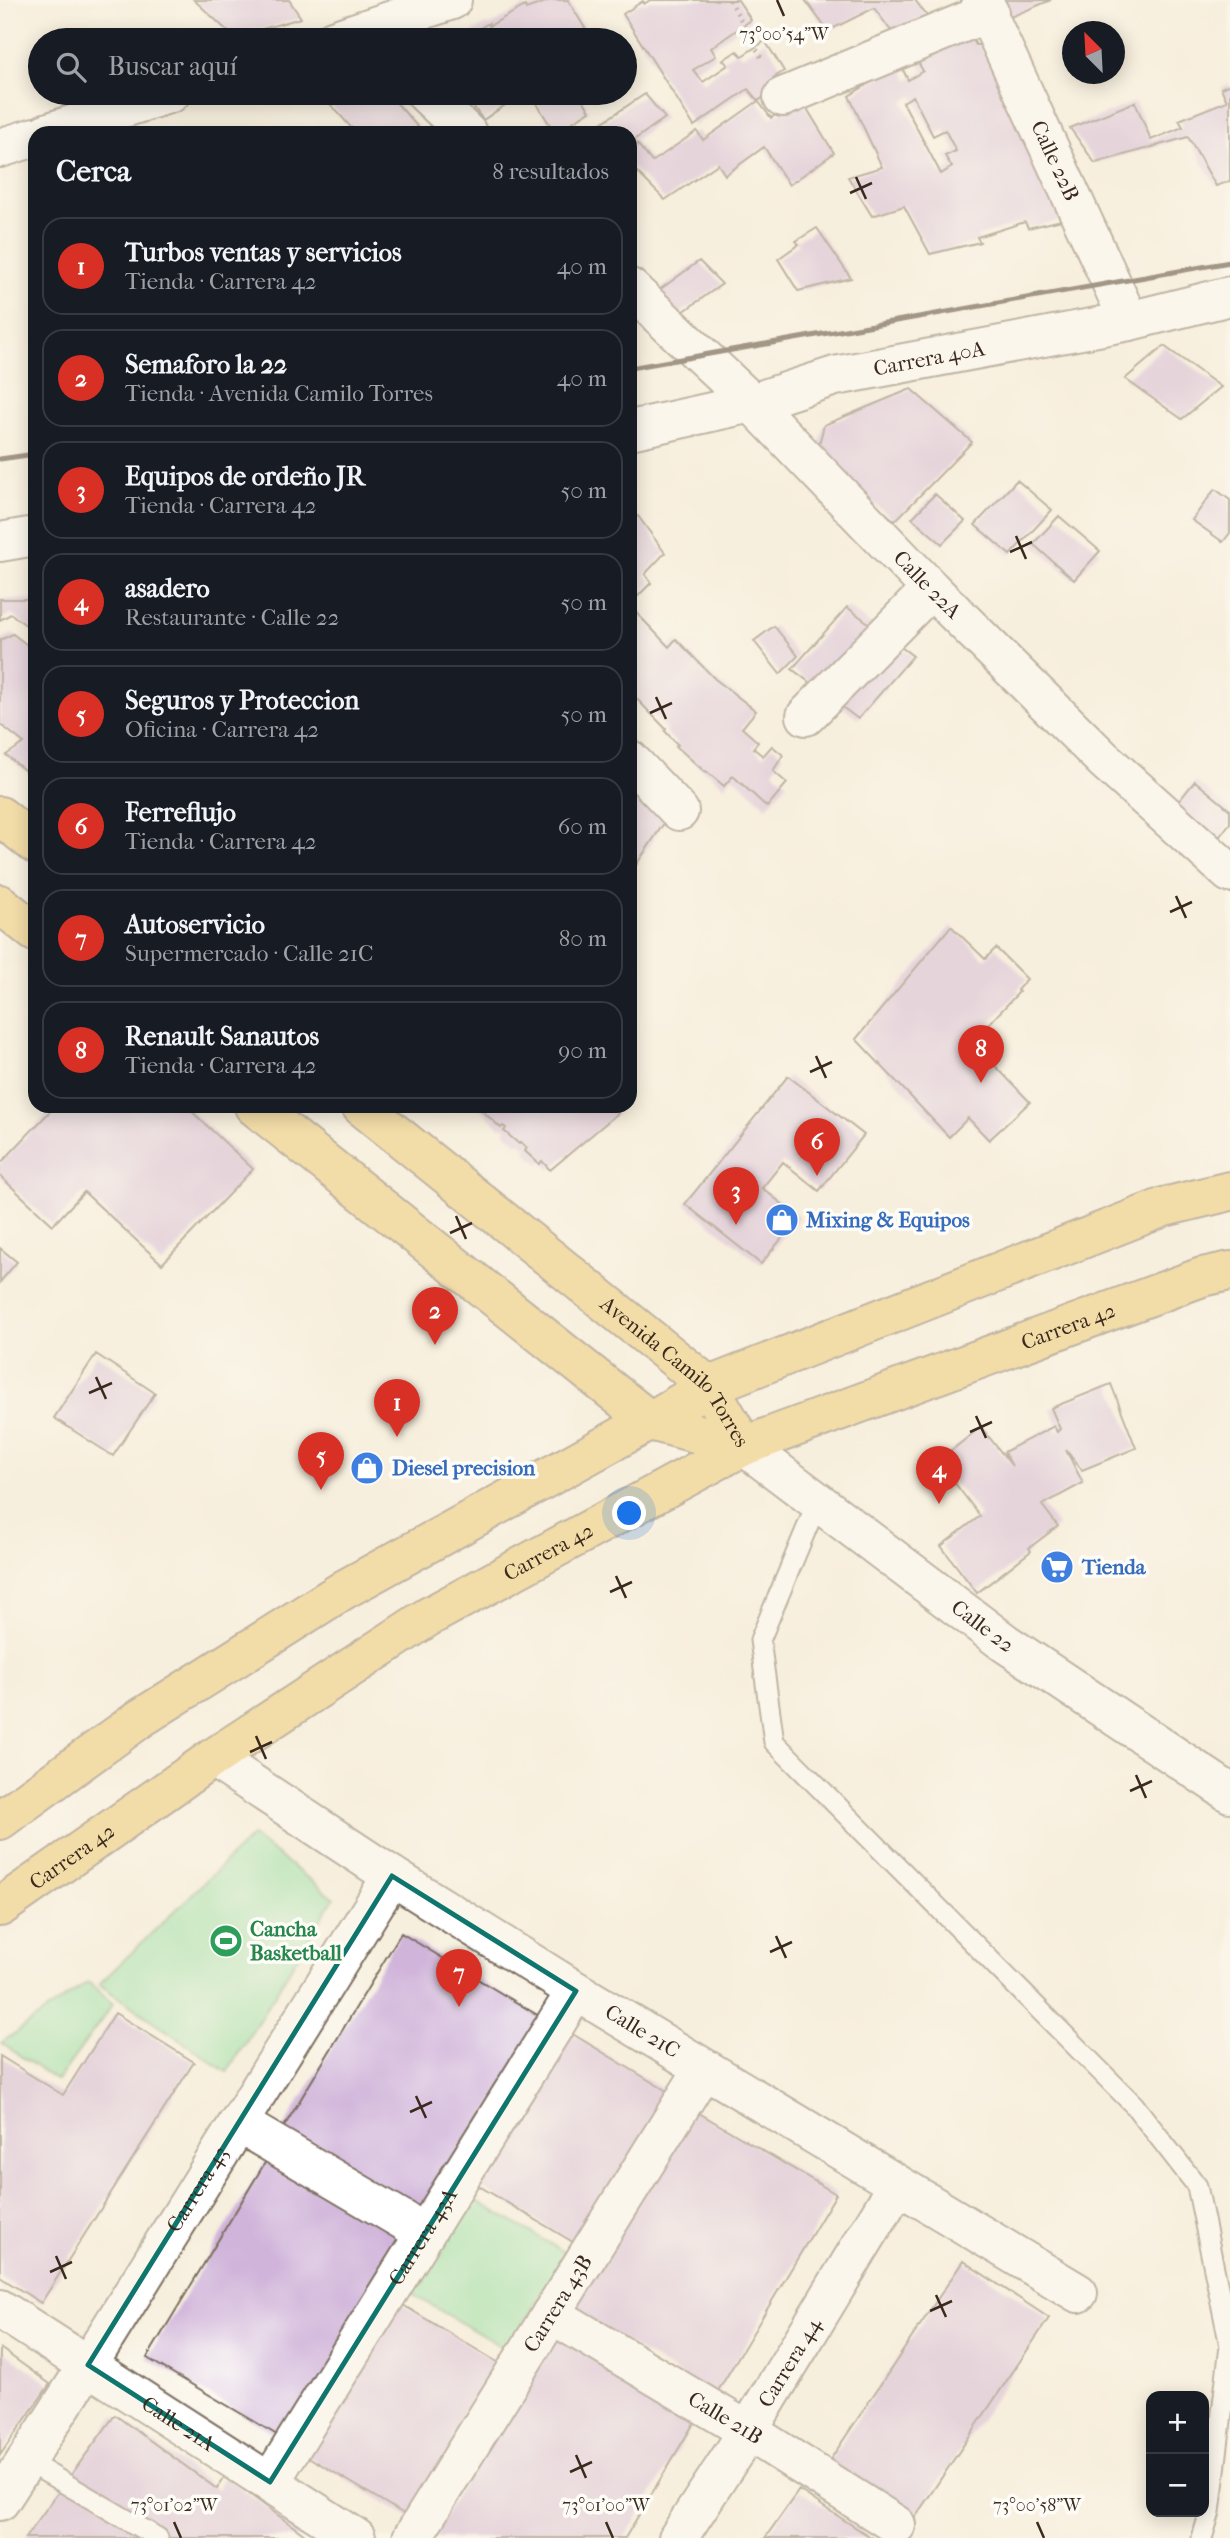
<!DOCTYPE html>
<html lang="es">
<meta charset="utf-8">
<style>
:root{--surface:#171b24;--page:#20242c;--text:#f1f3f6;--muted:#9ea1a6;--line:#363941;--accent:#d93025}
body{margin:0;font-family:"IM FELL French Canon",serif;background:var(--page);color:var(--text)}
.controls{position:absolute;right:21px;bottom:21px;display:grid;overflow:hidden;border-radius:14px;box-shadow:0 4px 18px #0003}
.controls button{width:63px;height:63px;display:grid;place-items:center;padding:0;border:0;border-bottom:2px solid var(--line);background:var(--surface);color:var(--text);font:35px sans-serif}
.compass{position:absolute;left:1062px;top:21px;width:63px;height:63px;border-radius:50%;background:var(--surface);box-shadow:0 4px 18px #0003;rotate:336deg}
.you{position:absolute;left:630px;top:1514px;width:24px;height:24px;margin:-18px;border:5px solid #fff;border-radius:50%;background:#1a73e8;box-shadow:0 0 0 10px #1a73e833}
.badge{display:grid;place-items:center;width:46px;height:46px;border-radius:50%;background:var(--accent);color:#fff;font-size:23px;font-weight:700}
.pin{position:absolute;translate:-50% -58px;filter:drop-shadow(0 2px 4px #0008)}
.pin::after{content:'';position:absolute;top:37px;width:24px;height:21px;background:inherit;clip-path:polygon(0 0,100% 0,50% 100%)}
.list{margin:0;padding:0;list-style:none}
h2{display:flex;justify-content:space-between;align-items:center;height:91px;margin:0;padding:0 28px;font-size:30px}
h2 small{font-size:23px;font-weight:400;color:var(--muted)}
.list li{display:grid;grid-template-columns:46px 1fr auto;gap:21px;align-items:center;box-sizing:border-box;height:98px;margin:0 14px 14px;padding:0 14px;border:2px solid var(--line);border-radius:21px}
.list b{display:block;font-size:26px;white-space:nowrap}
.list p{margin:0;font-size:23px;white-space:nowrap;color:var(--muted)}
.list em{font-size:23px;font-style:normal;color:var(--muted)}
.icon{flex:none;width:38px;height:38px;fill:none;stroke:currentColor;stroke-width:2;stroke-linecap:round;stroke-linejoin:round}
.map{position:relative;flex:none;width:1230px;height:2538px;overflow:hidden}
.search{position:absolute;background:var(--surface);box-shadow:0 4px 18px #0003;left:28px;top:28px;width:609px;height:77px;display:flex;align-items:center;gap:18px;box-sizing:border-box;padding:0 24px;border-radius:38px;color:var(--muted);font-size:26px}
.panel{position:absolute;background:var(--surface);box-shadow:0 4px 18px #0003;left:28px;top:126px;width:609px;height:987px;border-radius:21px}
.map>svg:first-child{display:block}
.green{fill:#8de0a1;stroke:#648560;stroke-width:2}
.building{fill:#d0b4da;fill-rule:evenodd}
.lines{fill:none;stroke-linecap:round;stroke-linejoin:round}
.lane-casing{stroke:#7d6f61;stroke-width:23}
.street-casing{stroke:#7d6f61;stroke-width:42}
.primary-casing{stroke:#7d6f61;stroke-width:42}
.highway-casing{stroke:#7d6f61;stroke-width:42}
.path{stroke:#7d6f61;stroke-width:4.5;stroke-dasharray:2 5;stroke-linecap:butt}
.lane{stroke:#fff;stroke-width:19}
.street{stroke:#fff;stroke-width:38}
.primary{stroke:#ecc669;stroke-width:38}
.highway{stroke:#ecc669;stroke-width:38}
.rail{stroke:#3b2a1e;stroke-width:5}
.marked{fill:none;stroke:#0f766e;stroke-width:5;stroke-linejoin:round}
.ticks{fill:none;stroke:#3b2a1e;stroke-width:2.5}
.labels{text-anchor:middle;stroke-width:7;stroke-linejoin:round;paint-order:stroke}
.street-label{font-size:21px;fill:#3b2a1e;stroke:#fdfcf7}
.shop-label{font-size:21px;font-weight:bold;fill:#366cbe;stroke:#fdfcf7;text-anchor:start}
.leisure-label{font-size:21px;font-weight:bold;fill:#27864d;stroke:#fdfcf7;text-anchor:start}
.ticks-label{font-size:18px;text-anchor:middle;fill:#3b2a1e;stroke:#fdfcf7;stroke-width:7;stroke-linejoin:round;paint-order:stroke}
</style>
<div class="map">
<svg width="1230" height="2538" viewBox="0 0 1230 2538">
<rect width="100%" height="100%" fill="#fdfcf7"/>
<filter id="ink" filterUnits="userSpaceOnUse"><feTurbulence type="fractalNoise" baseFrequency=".0143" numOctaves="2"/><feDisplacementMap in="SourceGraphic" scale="14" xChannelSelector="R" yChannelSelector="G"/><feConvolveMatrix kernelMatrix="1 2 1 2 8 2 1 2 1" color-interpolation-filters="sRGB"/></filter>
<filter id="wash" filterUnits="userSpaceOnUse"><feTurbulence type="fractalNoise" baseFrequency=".00686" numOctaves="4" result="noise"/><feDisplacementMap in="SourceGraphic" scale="28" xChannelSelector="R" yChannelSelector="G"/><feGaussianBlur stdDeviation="1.57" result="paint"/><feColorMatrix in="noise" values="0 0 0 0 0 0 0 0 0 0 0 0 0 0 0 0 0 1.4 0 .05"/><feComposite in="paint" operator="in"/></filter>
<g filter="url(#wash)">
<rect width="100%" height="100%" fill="#f7efdd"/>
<path class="green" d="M 252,1836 L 334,1898 L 227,2072 L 99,1984 Z
M 88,1982 L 113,2004 L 57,2081 L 1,2043 Z
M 465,2194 L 566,2253 L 507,2350 L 407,2291 Z"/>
<g id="blocks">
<path class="building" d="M 194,0 L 289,0 L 301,18 L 234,37 Z
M 551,0 L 568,0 L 592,40 L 449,40 L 466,33 L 465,36 L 489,23 L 489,26 L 525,6 L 526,9 Z
M 650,0 L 738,0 L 751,20 L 711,48 L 716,56 L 693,70 L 703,82 L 728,65 L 723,60 L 737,51 L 742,56 L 765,41 L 784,71 L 773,78 L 778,87 L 758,101 L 748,89 L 694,126 L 623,14 L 643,1 L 644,4 Z
M 805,0 L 915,0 L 930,20 L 895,36 L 874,8 L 828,31 Z
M 998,0 L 1051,0 L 1008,18 Z
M 970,28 L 976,39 L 973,40 L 976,45 L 980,45 L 995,71 L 1066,219 L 1028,228 L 1025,222 L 977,237 L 980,242 L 930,254 L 904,206 L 872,216 L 848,177 L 882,167 L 849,96 L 900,64 L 908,80 L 923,71 L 914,55 ZM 913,96 L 933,136 L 945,130 L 956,151 L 945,156 L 952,167 L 941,174 L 903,102 Z
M 792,84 L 834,153 L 789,185 L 764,147 L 725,175 L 718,164 L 665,200 L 630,165 L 630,133 L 599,133 L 594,128 L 645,94 L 665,118 L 634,140 L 652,162 L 697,131 L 703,140 L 758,101 L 771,118 L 793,103 Z
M 1230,84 L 1230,181 L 1216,186 L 1188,137 L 1095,163 L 1070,128 L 1135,102 L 1151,140 L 1183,127 L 1179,120 L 1227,101 L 1221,88 Z
M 330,93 L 388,93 L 423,133 L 356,133 L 325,98 Z
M 461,93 L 523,93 L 483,120 L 466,96 L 464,98 Z
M 530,93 L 583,93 L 580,95 L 590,111 L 555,133 Z
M 817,228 L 851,278 L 798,291 L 778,259 L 799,244 L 796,241 Z
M 699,261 L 722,284 L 680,314 L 658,291 Z
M 1164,346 L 1221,387 L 1182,419 L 1125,379 Z
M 911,389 L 972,442 L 895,521 L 816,456 L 824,425 Z
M 1017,480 L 1052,510 L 1010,555 L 975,525 Z
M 1215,489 L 1230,500 L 1230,533 L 1223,542 L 1192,520 Z
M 935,494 L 965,521 L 942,544 L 912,518 Z
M 638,516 L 665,553 L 645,574 L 651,583 L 630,604 L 630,517 Z
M 1059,516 L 1100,551 L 1074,580 L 1033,544 Z
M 0,599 L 35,599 L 35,632 L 11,614 L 0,620 Z
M 630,606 L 669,647 L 676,639 L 715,679 L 756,711 L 742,728 L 758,742 L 753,748 L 763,756 L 772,746 L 783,755 L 773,771 L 787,783 L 767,807 L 733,776 L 724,786 L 706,771 L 705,772 L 676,746 L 678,745 L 665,731 L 666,729 L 630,692 Z
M 847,607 L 913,656 L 858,719 L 792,669 Z
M 774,626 L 798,656 L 780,674 L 754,641 Z
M 13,634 L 35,651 L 35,779 L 6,755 L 24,743 L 0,724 L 0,640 Z
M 630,777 L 666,820 L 630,874 Z
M 1195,781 L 1230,810 L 1230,823 L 1213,845 L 1171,811 Z
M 951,926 L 985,959 L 996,948 L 1027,979 L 1017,990 L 1019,992 L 972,1042 L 1030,1102 L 989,1140 L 968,1118 L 949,1137 L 856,1039 Z
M 788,1076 L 864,1135 L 819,1191 L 783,1162 L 762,1188 L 799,1217 L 761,1264 L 685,1204 Z
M 55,1106 L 186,1106 L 253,1169 L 162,1264 L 84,1192 L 53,1225 L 0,1176 L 0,1164 Z
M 477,1106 L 610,1106 L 618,1113 L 550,1170 L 542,1161 L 539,1164 L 525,1151 L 527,1148 L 521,1142 L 519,1144 L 504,1131 L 506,1128 L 503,1126 L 501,1128 Z
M 0,1248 L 17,1262 L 0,1282 Z
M 96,1354 L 155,1393 L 113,1456 L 54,1418 Z
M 1111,1384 L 1136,1448 L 1082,1470 L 1066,1450 L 1083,1483 L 1042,1505 L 1058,1526 L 1029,1548 L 1031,1551 L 977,1593 L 941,1546 L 980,1516 L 938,1461 L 981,1427 L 1012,1466 L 1004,1452 L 1054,1426 L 1057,1432 L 1060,1429 L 1051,1408 Z
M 401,1933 L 544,2019 L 422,2220 L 279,2135 Z
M 115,2013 L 194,2062 L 41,2303 L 0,2277 L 0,2056 L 63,2095 Z
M 561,2027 L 670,2093 L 578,2245 L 469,2180 Z
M 694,2110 L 836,2194 L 715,2396 L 572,2310 Z
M 269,2156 L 411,2241 L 289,2442 L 147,2358 Z
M 963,2261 L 1049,2318 L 913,2520 L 828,2463 Z
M 398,2302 L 507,2368 L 414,2520 L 305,2455 Z
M 555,2333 L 697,2418 L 625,2538 L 439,2538 L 433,2534 Z
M 0,2348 L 50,2384 L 0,2455 Z
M 115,2415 L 217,2489 L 225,2476 L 309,2538 L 25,2538 Z
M 799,2490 L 827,2509 L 872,2538 L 765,2538 Z"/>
</g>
</g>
<g filter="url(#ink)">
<use href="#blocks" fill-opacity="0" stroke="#7d6f61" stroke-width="2"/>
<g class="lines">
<defs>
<path id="lane" d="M 818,1501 L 760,1640 L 774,1742 L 1134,2105 L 1197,2186 L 1230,2346 L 1210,2512 L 1202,2538
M 25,2460 L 158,2538"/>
<g id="street">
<path id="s1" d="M 981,0 L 1129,321"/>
<path d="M 333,40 L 452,0"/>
<path d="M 425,93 L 467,133"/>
<path d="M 783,97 L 989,12"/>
<path d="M 46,133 L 171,93"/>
<path d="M 0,148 L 35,137"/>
<path id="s2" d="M 630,288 L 752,403 L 931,589 L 1104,760 L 1230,873"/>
<path id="s3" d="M 630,430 L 752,403 L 835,376 L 1129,321 L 1230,296"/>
<path d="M 0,542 L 35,536"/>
<path d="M 806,716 L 931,589"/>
<path d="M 630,760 L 679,811"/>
<path id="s4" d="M 744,1446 L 1005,1643 L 1230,1793"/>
<path id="s5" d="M 213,1758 L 392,1876 L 576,1991 L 1078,2293"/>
<path d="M 238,2123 L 425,2233"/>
<path id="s6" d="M 0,2309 L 356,2538"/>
<path id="s7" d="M 551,2314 L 748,2431 L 896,2525"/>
<path id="s8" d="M 270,2482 L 576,1991"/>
<path id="s9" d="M 0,2501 L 88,2365 L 392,1876"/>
<path id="s10" d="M 412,2538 L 703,2070"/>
<path id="s11" d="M 678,2538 L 748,2431 L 897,2186"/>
</g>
<g id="primary">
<path d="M 0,816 L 35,844"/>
<path d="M 0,904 L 35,932"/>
<path d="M 254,1106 L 650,1421 L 744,1446"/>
<path id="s12" d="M 361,1106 L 709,1386 L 744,1446"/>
</g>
<g id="highway">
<path d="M 0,1820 L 141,1718 L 345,1589 L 650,1421 L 709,1386 L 1164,1207 L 1230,1191"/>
<path id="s13" d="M 0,1907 L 213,1758 L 428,1617 L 744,1446 L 1202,1277 L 1230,1271"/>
</g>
</defs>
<use href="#lane" class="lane-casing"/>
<use href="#street" class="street-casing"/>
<use href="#primary" class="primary-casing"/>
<use href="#highway" class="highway-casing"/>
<path class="path" d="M 730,0 L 763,61"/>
<use href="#lane" class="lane"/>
<use href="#street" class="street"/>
<use href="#primary" class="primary"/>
<use href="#highway" class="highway"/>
<path class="rail" d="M 630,368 L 1230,262
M 0,459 L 35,454"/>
</g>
</g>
<path d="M0 0H1230V2538H0ZM 392,1876 L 576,1991 L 270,2482 L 88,2365 Z" fill="#f7efdd" fill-opacity=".55" fill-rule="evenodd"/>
<path class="marked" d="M 392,1876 L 576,1991 L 270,2482 L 88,2365 Z"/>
<path class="ticks" d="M 777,0 L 784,16M 856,177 L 866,199M 850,193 L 872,183M 1016,536 L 1026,559M 1010,552 L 1032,542M 656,697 L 666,719M 650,713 L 672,703M 1176,896 L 1186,918M 1170,912 L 1192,902M 816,1056 L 826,1078M 810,1072 L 832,1062M 456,1216 L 466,1239M 450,1233 L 472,1223M 96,1377 L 106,1399M 89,1393 L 112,1383M 976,1416 L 986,1438M 970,1432 L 992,1422M 616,1576 L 626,1598M 610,1592 L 632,1582M 256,1736 L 266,1759M 250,1752 L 272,1742M 1136,1775 L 1146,1798M 1130,1791 L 1152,1781M 776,1936 L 786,1958M 770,1952 L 792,1942M 416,2096 L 426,2118M 410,2112 L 432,2102M 56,2256 L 66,2279M 50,2272 L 72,2262M 936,2295 L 946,2317M 930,2311 L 952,2301M 576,2455 L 586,2478M 570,2472 L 592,2462M 174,2522 L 181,2538M 606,2522 L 613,2538M 1037,2522 L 1044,2538"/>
<defs>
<symbol id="shop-disc" viewBox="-11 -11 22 22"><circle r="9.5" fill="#3f7fe0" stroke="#fdfcf7"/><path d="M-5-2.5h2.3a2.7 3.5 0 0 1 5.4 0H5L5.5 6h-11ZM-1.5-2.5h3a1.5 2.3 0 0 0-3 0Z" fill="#fff"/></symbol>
<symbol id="supermarket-disc" viewBox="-11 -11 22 22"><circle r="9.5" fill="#3f7fe0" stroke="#fdfcf7"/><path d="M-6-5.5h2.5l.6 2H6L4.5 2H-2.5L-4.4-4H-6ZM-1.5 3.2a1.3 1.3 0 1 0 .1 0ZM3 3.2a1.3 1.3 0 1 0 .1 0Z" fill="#fff"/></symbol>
<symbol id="stadium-disc" viewBox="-11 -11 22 22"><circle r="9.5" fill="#2e9e5b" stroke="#fdfcf7"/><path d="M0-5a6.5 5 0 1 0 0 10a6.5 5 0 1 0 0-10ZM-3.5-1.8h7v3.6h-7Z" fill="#fff"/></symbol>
</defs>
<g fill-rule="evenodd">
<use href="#shop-disc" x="763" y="1201" width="38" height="38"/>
<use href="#shop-disc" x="348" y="1449" width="38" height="38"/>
<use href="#supermarket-disc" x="1038" y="1548" width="38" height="38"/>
<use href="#stadium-disc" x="207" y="1922" width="38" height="38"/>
</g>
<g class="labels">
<g class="street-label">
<text dy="7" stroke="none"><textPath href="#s1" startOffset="177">Calle 22B</textPath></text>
<text dy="7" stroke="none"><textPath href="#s3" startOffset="308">Carrera 40A</textPath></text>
<text dy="7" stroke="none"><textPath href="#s2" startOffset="420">Calle 22A</textPath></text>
<text dy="7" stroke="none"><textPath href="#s13" startOffset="1222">Carrera 42</textPath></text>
<text dy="7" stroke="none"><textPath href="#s12" startOffset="413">Avenida Camilo Torres</textPath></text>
<text dy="7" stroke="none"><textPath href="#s13" startOffset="654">Carrera 42</textPath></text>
<text dy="7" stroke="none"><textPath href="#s4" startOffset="299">Calle 22</textPath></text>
<text dy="7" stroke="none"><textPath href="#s13" startOffset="88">Carrera 42</textPath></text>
<text dy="7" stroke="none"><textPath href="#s5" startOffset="509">Calle 21C</textPath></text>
<text dy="7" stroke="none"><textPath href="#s9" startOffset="369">Carrera 43</textPath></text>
<text dy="7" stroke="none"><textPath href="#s8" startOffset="289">Carrera 43A</textPath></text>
<text dy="7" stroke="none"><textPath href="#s10" startOffset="276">Carrera 43B</textPath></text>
<text dy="7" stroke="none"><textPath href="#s11" startOffset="208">Carrera 44</textPath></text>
<text dy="7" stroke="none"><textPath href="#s7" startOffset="203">Calle 21B</textPath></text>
<text dy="7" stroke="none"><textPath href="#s6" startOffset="212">Calle 21A</textPath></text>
</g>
<g class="shop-label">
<text x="806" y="1227">Mixing &amp; Equipos</text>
<text x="392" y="1475">Diesel precision</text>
<text x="1082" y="1574">Tienda</text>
</g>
<g class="leisure-label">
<text x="250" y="1936">Cancha<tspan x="250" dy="24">Basketball</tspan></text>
</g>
</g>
<g class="ticks-label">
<text x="784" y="40">73°00'54"W</text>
<text x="174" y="2511">73°01'02"W</text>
<text x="606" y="2511">73°01'00"W</text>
<text x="1037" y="2511">73°00'58"W</text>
</g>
</svg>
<div class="controls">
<button>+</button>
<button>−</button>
</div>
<svg class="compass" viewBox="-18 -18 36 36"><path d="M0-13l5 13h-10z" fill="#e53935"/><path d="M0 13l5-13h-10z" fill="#9ea1a6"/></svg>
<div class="you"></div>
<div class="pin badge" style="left:397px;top:1437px">1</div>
<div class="pin badge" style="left:435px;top:1345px">2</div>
<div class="pin badge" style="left:736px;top:1225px">3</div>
<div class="pin badge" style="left:939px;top:1504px">4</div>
<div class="pin badge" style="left:321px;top:1490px">5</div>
<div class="pin badge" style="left:817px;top:1176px">6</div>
<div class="pin badge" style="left:459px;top:2007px">7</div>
<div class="pin badge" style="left:981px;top:1083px">8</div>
<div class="search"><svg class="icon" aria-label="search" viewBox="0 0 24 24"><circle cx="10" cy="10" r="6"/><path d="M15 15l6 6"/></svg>Buscar aquí</div>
<section class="panel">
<h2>Cerca<small>8 resultados</small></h2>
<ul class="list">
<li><span class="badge">1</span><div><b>Turbos ventas y servicios</b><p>Tienda · Carrera 42</p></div><em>40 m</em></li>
<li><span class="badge">2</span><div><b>Semaforo la 22</b><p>Tienda · Avenida Camilo Torres</p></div><em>40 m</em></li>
<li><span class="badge">3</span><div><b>Equipos de ordeño JR</b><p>Tienda · Carrera 42</p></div><em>50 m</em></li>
<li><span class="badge">4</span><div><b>asadero</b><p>Restaurante · Calle 22</p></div><em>50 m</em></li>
<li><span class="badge">5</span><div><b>Seguros y Proteccion</b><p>Oficina · Carrera 42</p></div><em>50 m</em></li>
<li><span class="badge">6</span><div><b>Ferreflujo</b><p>Tienda · Carrera 42</p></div><em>60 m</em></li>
<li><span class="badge">7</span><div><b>Autoservicio</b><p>Supermercado · Calle 21C</p></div><em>80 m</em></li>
<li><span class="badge">8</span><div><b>Renault Sanautos</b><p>Tienda · Carrera 42</p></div><em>90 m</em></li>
</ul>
</section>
</div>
